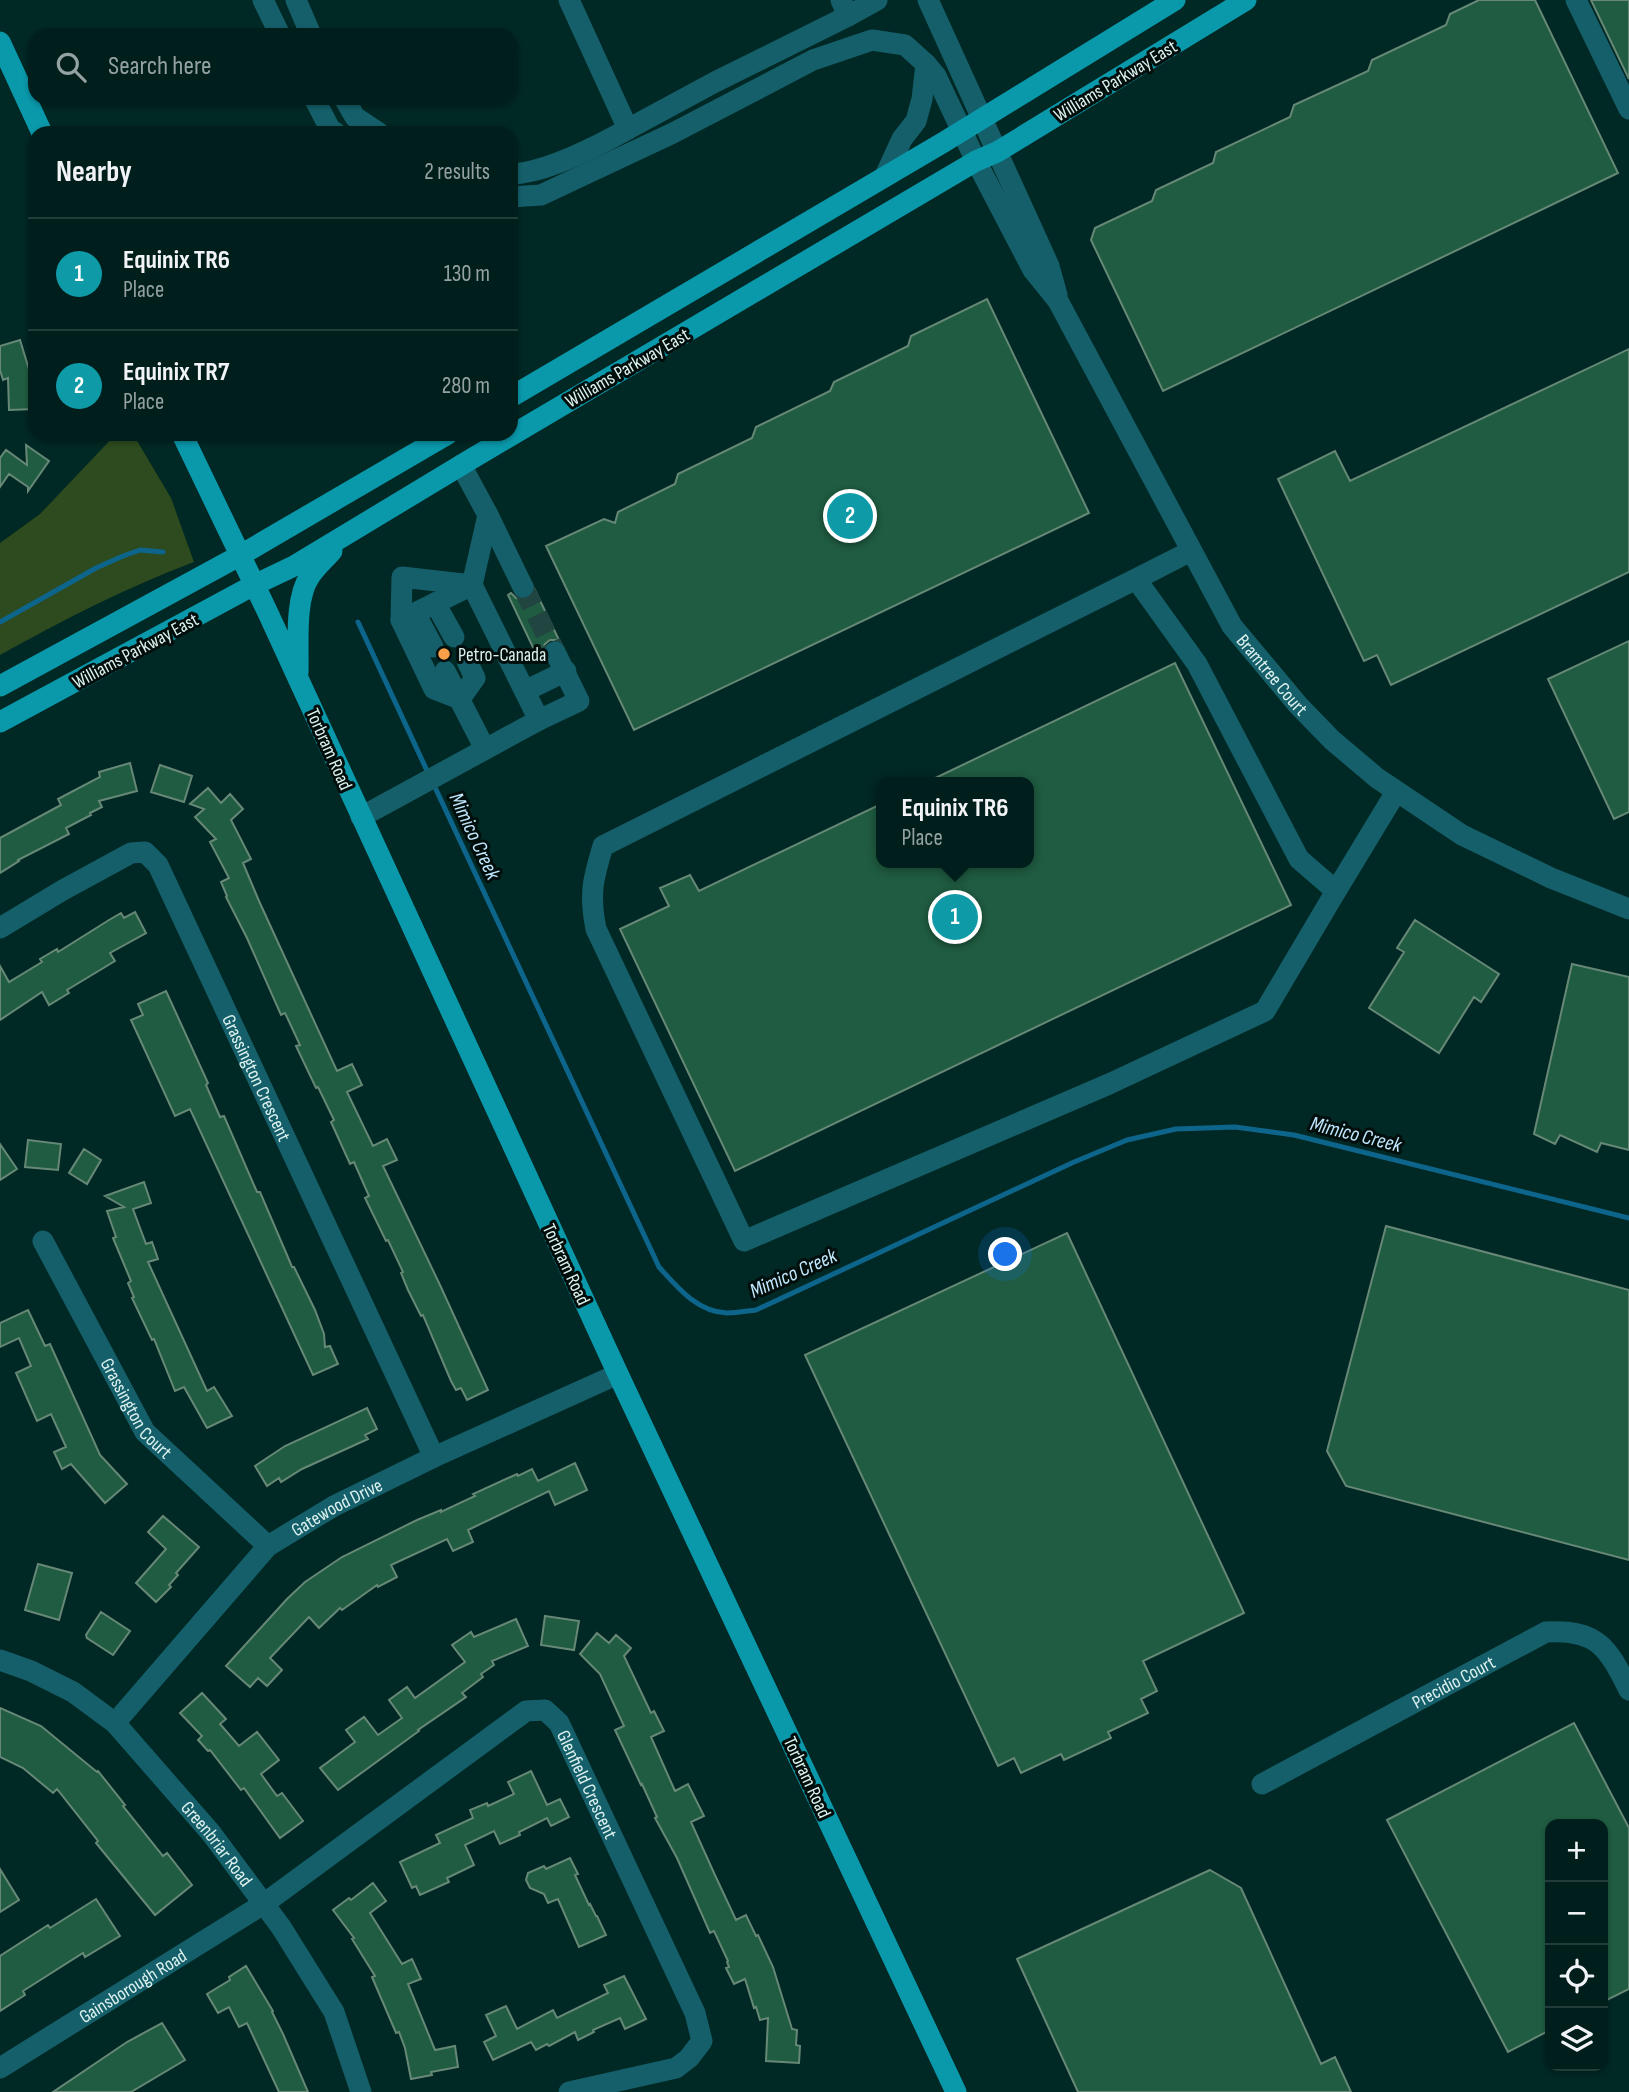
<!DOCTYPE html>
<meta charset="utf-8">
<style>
:root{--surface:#001e1b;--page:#0e2b28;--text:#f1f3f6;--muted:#95a2a3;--line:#223c3a;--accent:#ea580c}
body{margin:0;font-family:"Sofia Sans Condensed",sans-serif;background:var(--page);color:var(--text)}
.controls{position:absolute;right:21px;bottom:21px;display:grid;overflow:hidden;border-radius:14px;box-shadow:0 2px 5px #0004}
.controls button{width:63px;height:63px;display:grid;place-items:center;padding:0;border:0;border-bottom:2px solid var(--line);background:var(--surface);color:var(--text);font:35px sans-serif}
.you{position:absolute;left:1006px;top:1255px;width:24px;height:24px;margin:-18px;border:5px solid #fff;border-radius:50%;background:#1a73e8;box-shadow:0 0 0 10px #1a73e833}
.badge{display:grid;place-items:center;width:46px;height:46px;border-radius:50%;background:var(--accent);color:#fff;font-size:23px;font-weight:700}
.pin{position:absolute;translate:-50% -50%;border:4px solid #fff;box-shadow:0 2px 7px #0006}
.popup{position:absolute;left:876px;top:777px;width:158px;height:91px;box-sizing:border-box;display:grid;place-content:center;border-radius:14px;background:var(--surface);filter:drop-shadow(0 2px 5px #0005);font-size:23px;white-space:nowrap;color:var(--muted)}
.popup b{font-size:26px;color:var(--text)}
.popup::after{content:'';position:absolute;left:50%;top:100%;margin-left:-14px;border:14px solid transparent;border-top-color:var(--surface)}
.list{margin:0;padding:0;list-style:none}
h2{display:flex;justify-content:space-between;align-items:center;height:91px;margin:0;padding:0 28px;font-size:30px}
h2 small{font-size:23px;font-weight:400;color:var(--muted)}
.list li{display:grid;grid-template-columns:46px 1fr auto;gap:21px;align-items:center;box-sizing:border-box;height:112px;padding:0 28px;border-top:2px solid var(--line)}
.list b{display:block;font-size:26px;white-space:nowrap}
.list p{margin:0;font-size:23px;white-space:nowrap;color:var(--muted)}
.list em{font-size:23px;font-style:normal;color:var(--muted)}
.icon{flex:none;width:38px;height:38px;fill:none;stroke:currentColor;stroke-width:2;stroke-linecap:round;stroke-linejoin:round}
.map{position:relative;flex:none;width:1629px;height:2092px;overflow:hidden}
.search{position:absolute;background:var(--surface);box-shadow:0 2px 5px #0004;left:28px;top:28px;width:490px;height:77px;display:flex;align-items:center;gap:18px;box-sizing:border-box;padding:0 24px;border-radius:21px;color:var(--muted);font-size:26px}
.panel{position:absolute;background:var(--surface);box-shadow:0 2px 5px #0004;left:28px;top:126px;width:490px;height:315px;border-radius:21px}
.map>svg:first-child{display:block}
.green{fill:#2d4b1e}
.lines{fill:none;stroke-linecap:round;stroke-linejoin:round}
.stream{stroke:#0d658b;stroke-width:5}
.building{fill:#1f5c41;stroke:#678876;stroke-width:2}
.minor-tunnel{stroke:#214642;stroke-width:21;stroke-dasharray:21 10;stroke-linecap:butt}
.minor{stroke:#155f6a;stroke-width:21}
.major{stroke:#0a98ab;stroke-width:21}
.poi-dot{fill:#f8a14a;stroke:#010e0c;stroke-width:2.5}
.labels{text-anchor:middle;stroke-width:6;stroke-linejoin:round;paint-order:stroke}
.street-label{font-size:19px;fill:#ddf2ef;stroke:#010e0c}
.poi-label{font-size:19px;fill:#ddf2ef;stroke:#010e0c;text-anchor:start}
.water-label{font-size:21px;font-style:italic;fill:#c1e7fe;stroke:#010e0c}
</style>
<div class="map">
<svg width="1629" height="2092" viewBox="0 0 1629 2092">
<rect width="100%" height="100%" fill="#002824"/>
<path class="green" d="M 116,434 L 133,434 L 171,498 L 194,562 C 127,587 63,620 0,655 L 0,543 L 40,514 Z"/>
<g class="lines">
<path class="stream" d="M 0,622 L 96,568 L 123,556 L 140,550 L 163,552
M 358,622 L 429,775
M 433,783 L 659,1267 C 677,1287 697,1312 727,1313 C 737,1313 747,1311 756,1310 L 1074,1162 L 1127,1140 L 1176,1129 L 1235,1127 L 1294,1135 L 1629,1218"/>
</g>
<path class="building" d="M 1479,0 L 1535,0 L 1618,173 L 1163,391 L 1091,240 L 1095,228 L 1152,201 L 1156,190 L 1213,163 L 1216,152 L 1290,117 L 1294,105 L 1368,71 L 1372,60 L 1446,25 L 1450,14 Z
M 1591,0 L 1629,0 L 1629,79 Z
M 987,299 L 1089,513 L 634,730 L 546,546 L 604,519 L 615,523 L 618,512 L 675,484 L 678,474 L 752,438 L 756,427 L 830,391 L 834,382 L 908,346 L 911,336 Z
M 20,340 L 35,389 L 35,409 L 9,410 L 8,378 L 3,380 L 0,370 L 0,346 Z
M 1629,349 L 1629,572 L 1391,685 L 1377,655 L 1364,661 L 1278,479 L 1335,451 L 1350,481 Z
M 26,445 L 49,461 L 28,491 L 28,487 L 9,474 L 0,487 L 0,458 L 6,450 L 27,465 Z
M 535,590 L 559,640 L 550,640 L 545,644 L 542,650 L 543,658 L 539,660 L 508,595 L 511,593 L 516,598 L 523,600 L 529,598 Z
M 1629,641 L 1629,812 L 1614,819 L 1548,679 Z
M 1175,663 L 1291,905 L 735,1171 L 620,929 L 669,906 L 660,888 L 690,875 L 699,891 L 881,804 L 881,863 L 1028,863 L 1028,782 L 927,782 Z
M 130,763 L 137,791 L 99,801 L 102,807 L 90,813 L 91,815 L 66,828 L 69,834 L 18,860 L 19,861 L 0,873 L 0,838 L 61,805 L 58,799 L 100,777 L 99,772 Z
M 160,765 L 192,776 L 184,802 L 151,792 Z
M 208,788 L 221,803 L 230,794 L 243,809 L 231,820 L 251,859 L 243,863 L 259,901 L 337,1071 L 352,1064 L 362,1085 L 347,1092 L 373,1146 L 387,1139 L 397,1160 L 383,1166 L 440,1285 L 488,1390 L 467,1400 L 461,1388 L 456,1390 L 451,1381 L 423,1315 L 421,1316 L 408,1290 L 401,1273 L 403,1272 L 388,1240 L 386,1241 L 365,1198 L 369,1196 L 354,1162 L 350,1164 L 331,1122 L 334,1120 L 318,1087 L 316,1088 L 296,1046 L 300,1045 L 285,1013 L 281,1015 L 247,938 L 226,897 L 227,896 L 221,882 L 229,878 L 210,842 L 216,839 L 195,817 L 204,809 L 190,804 Z
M 135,912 L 146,933 L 110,953 L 115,961 L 67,990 L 69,993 L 49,1005 L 42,992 L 0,1020 L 0,966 L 9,982 L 42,962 L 40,959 L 57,949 L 58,952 L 109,920 L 121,913 L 124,918 Z
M 1415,920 L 1499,974 L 1481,1002 L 1474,997 L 1439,1053 L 1369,1008 L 1404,952 L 1397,948 Z
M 1572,964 L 1629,977 L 1629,1150 L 1601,1143 L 1597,1152 L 1560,1135 L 1555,1144 L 1534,1134 Z
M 166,991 L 208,1083 L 206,1085 L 220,1117 L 224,1116 L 257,1192 L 260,1192 L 287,1255 L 292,1267 L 294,1267 L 315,1310 L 324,1334 L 325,1347 L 330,1346 L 338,1364 L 313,1375 L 190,1109 L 175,1116 L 131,1020 L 143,1015 L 138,1004 Z
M 28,1140 L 61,1144 L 58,1170 L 25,1167 Z
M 0,1144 L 17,1169 L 0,1180 Z
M 84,1149 L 101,1160 L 87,1184 L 69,1173 Z
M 144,1182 L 151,1203 L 133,1209 L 146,1244 L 152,1242 L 158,1259 L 148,1262 L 207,1391 L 214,1387 L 232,1416 L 207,1428 L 184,1387 L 175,1391 L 154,1339 L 152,1340 L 132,1298 L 134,1297 L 128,1283 L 131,1281 L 113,1238 L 116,1237 L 107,1211 L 124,1207 L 105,1196 Z
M 1386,1226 L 1629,1290 L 1629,1560 L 1346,1486 L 1327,1451 Z
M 1067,1233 L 1244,1613 L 1143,1661 L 1157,1691 L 1141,1699 L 1148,1713 L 1108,1732 L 1111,1738 L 1064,1760 L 1061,1754 L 1021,1773 L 1014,1758 L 998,1766 L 805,1355 Z
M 28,1310 L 45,1346 L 50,1344 L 100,1455 L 127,1484 L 105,1503 L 71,1464 L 62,1469 L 54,1452 L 66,1447 L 51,1414 L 37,1421 L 16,1373 L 31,1366 L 19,1338 L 0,1347 L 0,1323 Z
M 367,1408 L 377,1429 L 365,1435 L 368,1439 L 302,1469 L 281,1482 L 279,1478 L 267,1486 L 255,1466 L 285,1446 Z
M 575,1463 L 587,1490 L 555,1505 L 549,1491 L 468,1530 L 473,1542 L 453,1551 L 447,1539 L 391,1565 L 397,1577 L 378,1587 L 377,1585 L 342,1610 L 340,1608 L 319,1628 L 309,1617 L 270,1658 L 282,1670 L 267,1686 L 258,1678 L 250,1687 L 226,1666 L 287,1599 L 305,1582 L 342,1557 L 417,1520 L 441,1510 L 441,1512 L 475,1496 L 473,1494 L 517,1474 L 518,1476 L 532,1469 L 538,1481 Z
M 163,1516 L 199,1547 L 176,1573 L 178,1575 L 169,1585 L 171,1587 L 156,1602 L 136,1583 L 166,1549 L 148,1532 Z
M 38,1564 L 72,1573 L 59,1620 L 25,1610 Z
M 101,1612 L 130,1631 L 113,1655 L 87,1638 L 86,1635 Z
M 545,1616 L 579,1621 L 574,1650 L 541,1645 Z
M 516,1619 L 528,1646 L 492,1661 L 494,1665 L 481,1674 L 483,1677 L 462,1693 L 466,1697 L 418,1730 L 419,1731 L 338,1790 L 320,1768 L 355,1742 L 346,1730 L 364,1717 L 378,1735 L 402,1718 L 389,1700 L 407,1687 L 415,1698 L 465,1662 L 452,1645 L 471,1632 L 474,1637 Z
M 597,1633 L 609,1643 L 616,1635 L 631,1648 L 624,1656 L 651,1713 L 654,1711 L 664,1731 L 651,1737 L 675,1791 L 688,1784 L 704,1816 L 691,1822 L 714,1873 L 736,1920 L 746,1915 L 756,1936 L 758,1935 L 773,1967 L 792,2029 L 797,2030 L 796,2045 L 800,2046 L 799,2063 L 766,2061 L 768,2018 L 760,2020 L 756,2007 L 754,2008 L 745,1979 L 734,1984 L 726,1968 L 729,1967 L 727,1962 L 728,1961 L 714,1931 L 710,1933 L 677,1858 L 655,1818 L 657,1817 L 642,1784 L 641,1785 L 615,1730 L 624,1726 L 600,1674 L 580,1654 Z
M 202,1693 L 226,1719 L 220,1724 L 239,1746 L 257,1732 L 279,1760 L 261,1774 L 277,1796 L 282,1793 L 303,1821 L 280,1838 L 244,1788 L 241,1790 L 210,1750 L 208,1751 L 198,1740 L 202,1736 L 180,1713 Z
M 0,1708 L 41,1726 L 97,1772 L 98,1771 L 125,1805 L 123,1806 L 163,1856 L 167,1853 L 192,1885 L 155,1915 L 96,1843 L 98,1841 L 57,1789 L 53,1793 L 23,1768 L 0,1757 Z
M 1574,1723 L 1629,1828 L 1629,1989 L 1603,2002 L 1603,1824 L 1550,1824 L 1550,2030 L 1508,2052 L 1387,1820 Z
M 531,1771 L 547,1805 L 560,1799 L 569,1817 L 551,1826 L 547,1818 L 519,1832 L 520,1835 L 500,1844 L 494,1831 L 465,1845 L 474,1865 L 447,1878 L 449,1882 L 420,1895 L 416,1886 L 412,1888 L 400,1862 L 440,1843 L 436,1835 L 473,1818 L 470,1810 L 487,1803 L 488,1806 L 514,1794 L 508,1782 Z
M 570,1858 L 578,1874 L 575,1875 L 589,1905 L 590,1904 L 596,1916 L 597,1916 L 606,1935 L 579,1947 L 558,1899 L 548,1903 L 544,1894 L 530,1888 L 526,1880 L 528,1873 L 544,1866 L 546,1869 Z
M 0,1869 L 19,1900 L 0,1912 Z
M 1210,1870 L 1241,1888 L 1321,2064 L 1335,2057 L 1351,2092 L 1078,2092 L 1017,1959 Z
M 373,1883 L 386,1901 L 370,1913 L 402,1964 L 412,1959 L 421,1979 L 408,1984 L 435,2050 L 455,2046 L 458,2067 L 431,2072 L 432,2075 L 411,2079 L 405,2048 L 399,2032 L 396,2033 L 372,1977 L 375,1976 L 352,1939 L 354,1938 L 333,1910 L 349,1898 L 351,1900 Z
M 96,1899 L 120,1936 L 85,1957 L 83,1953 L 23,1991 L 25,1995 L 0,2011 L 0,1956 L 48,1925 L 50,1928 Z
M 246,1966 L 273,2011 L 272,2012 L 283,2034 L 308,2092 L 279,2092 L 247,2023 L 239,2027 L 229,2007 L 218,2013 L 207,1994 L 230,1980 L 229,1977 Z
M 624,1976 L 646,2019 L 625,2029 L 620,2018 L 593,2030 L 594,2032 L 578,2040 L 575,2032 L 549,2046 L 547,2044 L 536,2050 L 531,2042 L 493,2060 L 484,2042 L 496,2036 L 486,2015 L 506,2006 L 517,2029 L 553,2010 L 557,2018 L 608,1993 L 604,1985 Z
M 162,2023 L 185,2060 L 131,2092 L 53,2092 L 127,2042 Z"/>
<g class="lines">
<path class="minor-tunnel" d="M 523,587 L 555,652"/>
<g class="minor">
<path d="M 263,0 L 280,35"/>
<path d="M 296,0 L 311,35"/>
<path d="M 569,0 L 628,129 L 715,82 L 848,16 L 841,0"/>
<path d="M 928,0 L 1049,266 L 1057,295"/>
<path d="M 1576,0 L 1629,109"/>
<path d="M 848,16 L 877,0"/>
<path d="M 314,98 L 330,129 L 336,133"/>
<path d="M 344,98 L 355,117 L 379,133"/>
<path d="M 511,174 C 545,173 598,146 628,129"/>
<path d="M 885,176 L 902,139 L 916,121 L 922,99 L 926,64"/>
<path id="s1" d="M 511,197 L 541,195 L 673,133 L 813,60 L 872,40 L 905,45 L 926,64 L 936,76 L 976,161 L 1033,270 L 1058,301 L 1232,626 L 1298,705 L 1332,740 L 1377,778 L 1462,835 L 1551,878 L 1629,909"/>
<path d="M 488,515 L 523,587"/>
<path d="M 1136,579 L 1197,664 L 1299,859 L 1336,891 L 1265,1011 L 1109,1084 L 744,1241 L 596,929 C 589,894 593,879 603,846 L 1136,579 L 1191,551"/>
<path d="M 435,603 L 454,637"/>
<path d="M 415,613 L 433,647"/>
<path d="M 401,620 L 472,585"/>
<path d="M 467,661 L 475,678 L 460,699 L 434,689 L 401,620 L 402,577 L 472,585"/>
<path d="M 445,671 L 485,749"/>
<path d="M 525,691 L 566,671"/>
<path d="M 539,720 L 579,701 L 555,652"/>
<path d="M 361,817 L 539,720 L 472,585 L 488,515 L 461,465"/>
<path d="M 1336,891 L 1396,792"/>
<path id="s2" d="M 0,928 L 63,890 L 131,853 L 145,852 L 158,865 L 434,1457"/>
<path id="s3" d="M 43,1241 L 145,1432 L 268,1546"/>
<path id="s4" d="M 0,1660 L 31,1671 L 73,1692 L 115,1723 L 211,1833 L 281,1927 L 334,2012 L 361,2092"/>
<path id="s5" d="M 115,1723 L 268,1546 L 334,1506 L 434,1457 L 618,1374"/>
<path id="s6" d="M 1262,1784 L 1546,1632 C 1598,1629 1608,1648 1629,1690"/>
<path id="s7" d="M 0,2068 L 265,1903 L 526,1711 L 545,1710 L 559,1723 L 695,2013 L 702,2041 L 689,2058 L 676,2068 L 569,2092"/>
</g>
<path class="major" d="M 0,42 L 42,133
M 511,397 L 944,142 L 1175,0
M 182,434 L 268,613 L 618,1374 L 956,2092
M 298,673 C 299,645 294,599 310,576 C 316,567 325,559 332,551
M 0,686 L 239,556 L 448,434
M 0,722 L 254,585 L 294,566 L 473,458 L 976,161 L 997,152 L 1246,0"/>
</g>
<circle class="poi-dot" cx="444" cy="654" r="7"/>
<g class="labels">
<g class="street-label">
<text transform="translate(1115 80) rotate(-31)" y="7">Williams Parkway East</text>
<text transform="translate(627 367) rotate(-30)" y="7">Williams Parkway East</text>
<text transform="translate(135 650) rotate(-28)" y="7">Williams Parkway East</text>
<text dy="7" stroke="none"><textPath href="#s1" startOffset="1162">Bramtree Court</textPath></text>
<text transform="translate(330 749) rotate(66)" y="7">Torbram Road</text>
<text dy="7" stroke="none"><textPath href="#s2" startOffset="418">Grassington Crescent</textPath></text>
<text transform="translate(567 1264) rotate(65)" y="7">Torbram Road</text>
<text dy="7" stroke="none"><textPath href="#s3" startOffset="192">Grassington Court</textPath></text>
<text dy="7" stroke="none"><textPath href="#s5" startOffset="313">Gatewood Drive</textPath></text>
<text dy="7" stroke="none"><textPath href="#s6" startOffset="217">Precidio Court</textPath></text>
<text transform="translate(808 1777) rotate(65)" y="7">Torbram Road</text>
<text dy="7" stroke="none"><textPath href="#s7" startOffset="742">Glenfield Crescent</textPath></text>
<text dy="7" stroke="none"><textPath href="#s4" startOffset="290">Greenbriar Road</textPath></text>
<text dy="7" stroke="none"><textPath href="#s7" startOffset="156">Gainsborough Road</textPath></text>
</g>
<g class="poi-label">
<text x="458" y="661">Petro-Canada</text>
</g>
<g class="water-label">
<text transform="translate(475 836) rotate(65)" y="7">Mimico Creek</text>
<text transform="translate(1356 1134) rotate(14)" y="7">Mimico Creek</text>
<text transform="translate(793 1273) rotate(-24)" y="7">Mimico Creek</text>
</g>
</g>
</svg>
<div class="controls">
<button>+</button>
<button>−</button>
<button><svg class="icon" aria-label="locate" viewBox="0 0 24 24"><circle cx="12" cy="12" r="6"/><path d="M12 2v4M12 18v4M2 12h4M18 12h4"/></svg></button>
<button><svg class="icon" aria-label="layers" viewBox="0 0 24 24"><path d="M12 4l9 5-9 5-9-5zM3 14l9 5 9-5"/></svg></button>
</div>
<div class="you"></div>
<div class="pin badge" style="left:955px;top:917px;background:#0f9aa8">1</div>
<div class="popup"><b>Equinix TR6</b>Place</div>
<div class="pin badge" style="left:850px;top:516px;background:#0f9aa8">2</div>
<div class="search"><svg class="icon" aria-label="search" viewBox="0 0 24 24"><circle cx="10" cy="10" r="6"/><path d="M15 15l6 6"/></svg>Search here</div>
<section class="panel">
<h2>Nearby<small>2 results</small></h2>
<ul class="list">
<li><span class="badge" style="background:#0f9aa8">1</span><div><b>Equinix TR6</b><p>Place</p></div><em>130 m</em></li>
<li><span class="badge" style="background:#0f9aa8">2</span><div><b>Equinix TR7</b><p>Place</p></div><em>280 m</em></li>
</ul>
</section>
</div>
